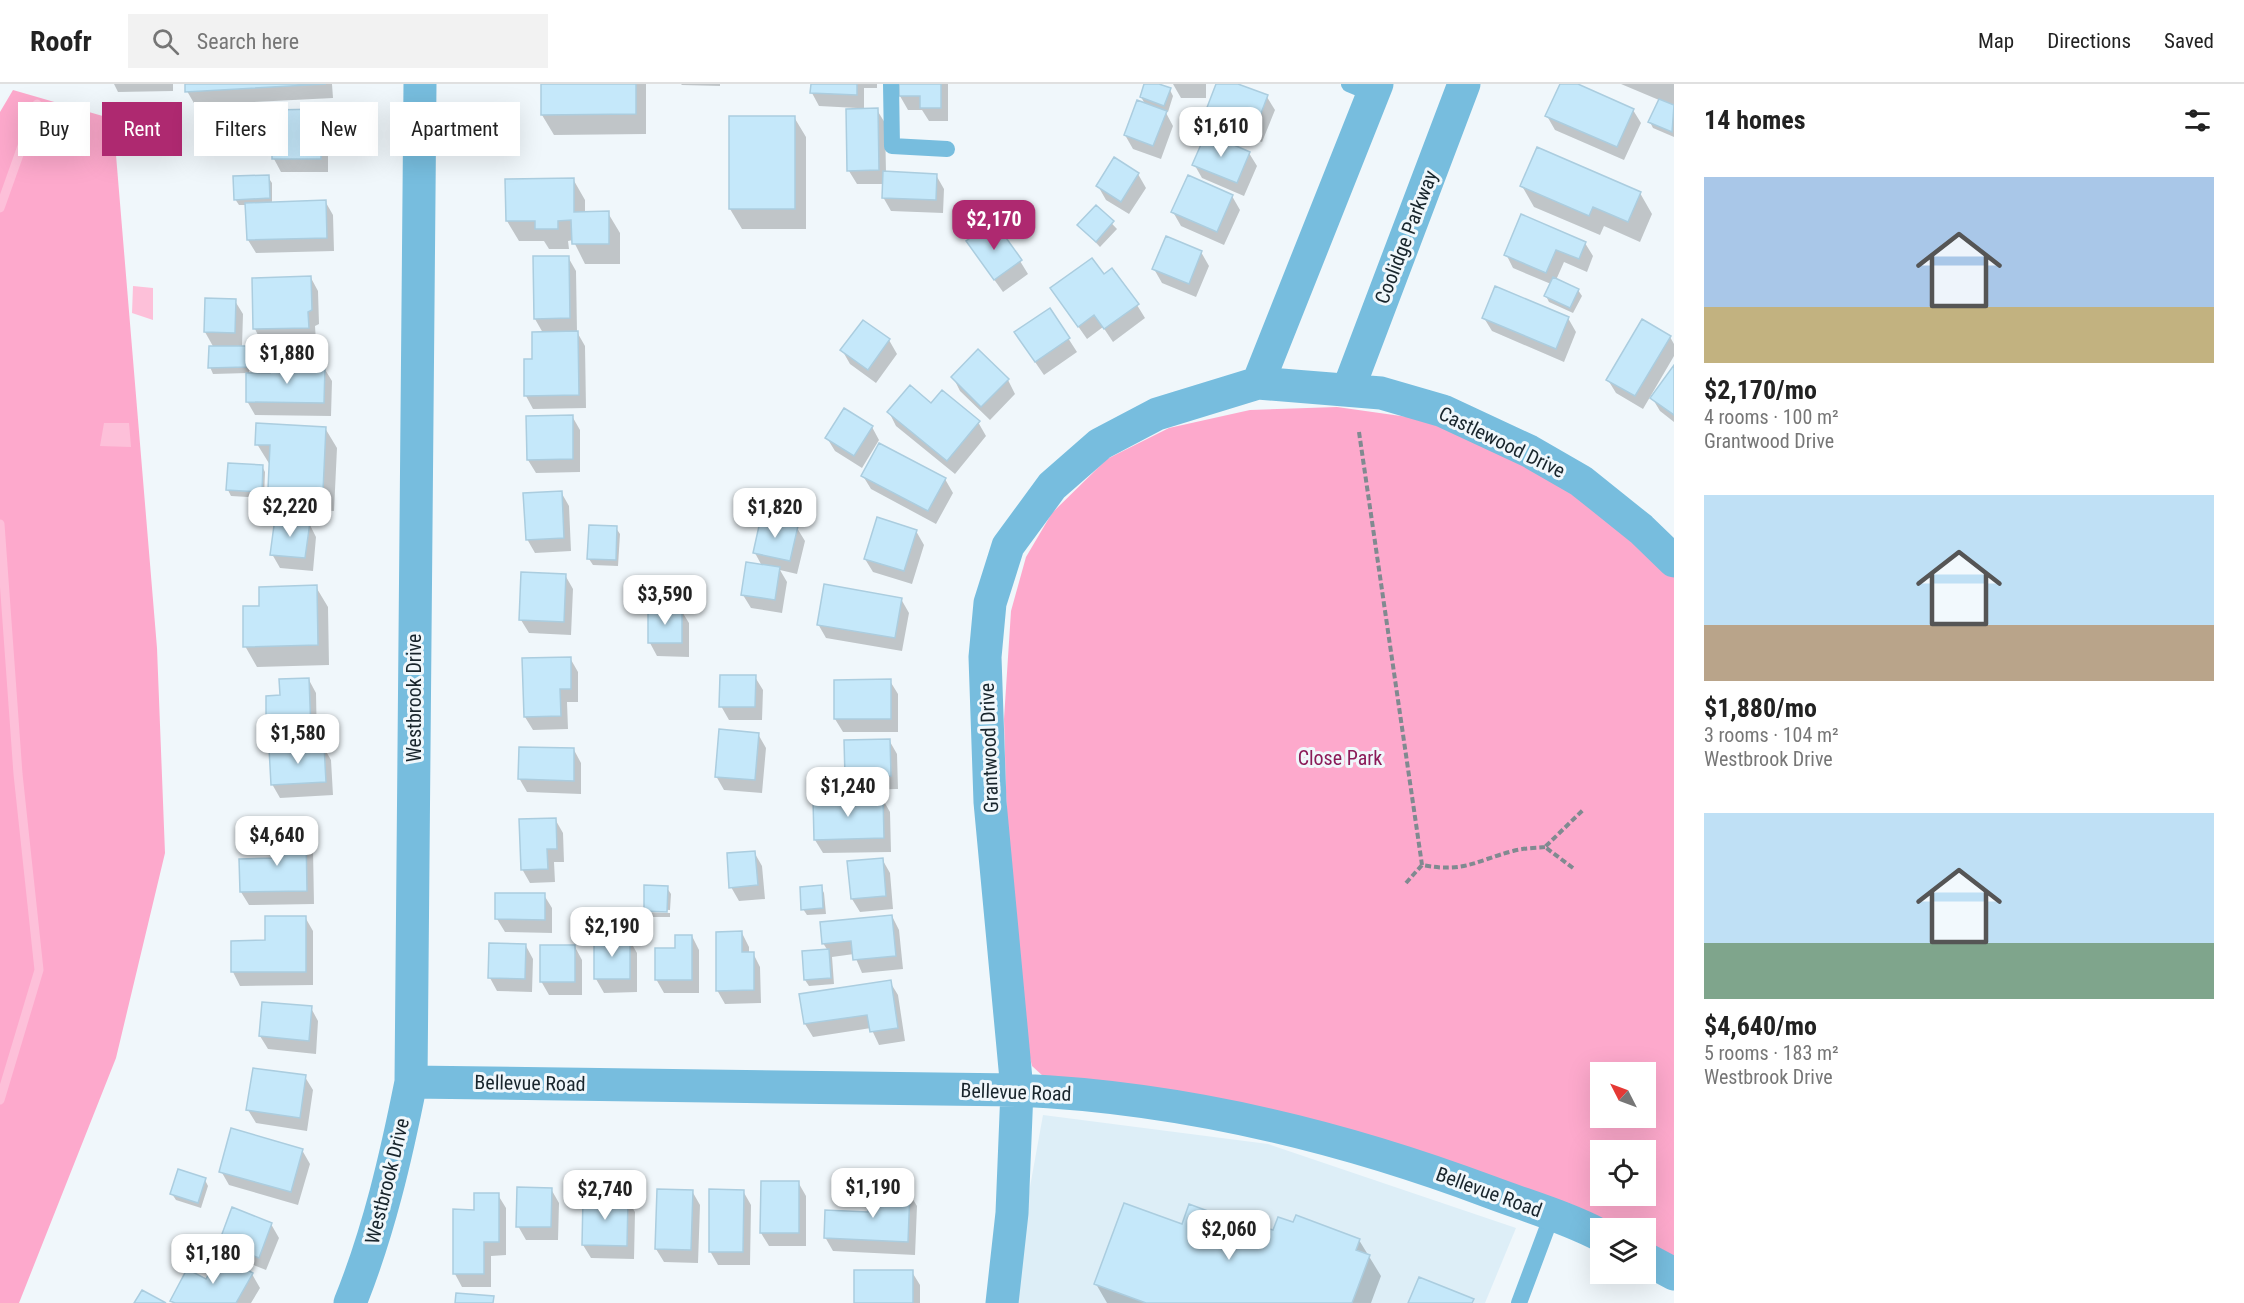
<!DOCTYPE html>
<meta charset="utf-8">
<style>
body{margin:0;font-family:"Roboto Condensed",sans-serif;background:#f2f2f2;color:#222;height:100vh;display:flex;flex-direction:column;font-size:22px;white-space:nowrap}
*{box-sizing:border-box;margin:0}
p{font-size:20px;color:#767676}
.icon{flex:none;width:33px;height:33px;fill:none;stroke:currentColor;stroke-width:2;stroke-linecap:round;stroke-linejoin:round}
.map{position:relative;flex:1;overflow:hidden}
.sheet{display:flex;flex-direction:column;background:#fff;width:570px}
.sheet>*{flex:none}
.guide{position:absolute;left:18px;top:18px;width:570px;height:54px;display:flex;gap:12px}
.needle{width:39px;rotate:312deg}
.tools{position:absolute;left:1590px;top:978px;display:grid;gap:12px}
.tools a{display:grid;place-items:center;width:66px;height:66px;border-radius:0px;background:#fff;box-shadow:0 6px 24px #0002;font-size:30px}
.price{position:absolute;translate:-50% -51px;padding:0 14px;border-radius:12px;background:#fff;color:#222;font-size:20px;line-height:39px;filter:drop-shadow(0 2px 3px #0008)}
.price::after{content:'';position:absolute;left:50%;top:36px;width:18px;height:14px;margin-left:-9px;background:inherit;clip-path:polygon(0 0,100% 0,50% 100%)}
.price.current{background:#ae2970;color:#fff}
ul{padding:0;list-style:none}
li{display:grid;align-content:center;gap:12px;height:318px;padding:0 30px}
li span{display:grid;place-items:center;height:186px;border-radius:0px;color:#555}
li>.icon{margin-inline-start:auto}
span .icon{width:108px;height:108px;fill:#fffc;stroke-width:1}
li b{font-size:26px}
h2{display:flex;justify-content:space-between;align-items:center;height:72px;padding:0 30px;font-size:26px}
.chip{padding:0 21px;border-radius:0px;background:#fff;box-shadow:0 6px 24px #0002;font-size:21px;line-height:54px}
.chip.current{background:#ae2970;color:#fff}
header{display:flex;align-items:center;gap:36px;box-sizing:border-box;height:84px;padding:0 30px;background:#fff;border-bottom:2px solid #e0e0e0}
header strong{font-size:28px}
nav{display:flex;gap:33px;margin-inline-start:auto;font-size:21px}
.search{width:420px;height:54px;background:#f2f2f2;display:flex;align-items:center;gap:15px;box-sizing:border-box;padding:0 21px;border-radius:0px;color:#767676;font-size:22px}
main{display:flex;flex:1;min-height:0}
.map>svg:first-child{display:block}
.built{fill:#ddeef7}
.green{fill:#fda9cc;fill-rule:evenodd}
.water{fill:#fdc0d9}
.shadow{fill:#0003}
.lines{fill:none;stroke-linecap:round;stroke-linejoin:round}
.stream{stroke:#fdc0d9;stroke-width:9}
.building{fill:#c5e8fa;stroke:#abcddf;stroke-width:1.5}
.path{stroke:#808a90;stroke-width:4;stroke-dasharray:6 3;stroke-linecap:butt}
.lane{stroke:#77bdde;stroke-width:16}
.street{stroke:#77bdde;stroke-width:33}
.labels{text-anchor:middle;stroke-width:6;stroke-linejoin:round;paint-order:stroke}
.street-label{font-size:20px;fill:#18252c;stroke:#f0f7fb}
.park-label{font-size:20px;fill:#8b1a58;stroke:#f0f7fb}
</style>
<header>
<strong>Roofr</strong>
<div class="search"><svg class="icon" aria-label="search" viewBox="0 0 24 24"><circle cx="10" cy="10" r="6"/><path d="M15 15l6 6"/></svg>Search here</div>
<nav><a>Map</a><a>Directions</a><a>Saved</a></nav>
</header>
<main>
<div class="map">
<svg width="1674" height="1219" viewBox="0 0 1674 1219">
<rect width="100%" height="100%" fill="#f0f7fb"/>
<path class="built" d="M1043,1031L1268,1060L1516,1144L1485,1219H1009Z"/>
<path class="green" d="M13,6L113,35L157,564L165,769L116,974L19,1219H0V28Z
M1337,323L1415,334L1479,357L1541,387L1674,485V1176L1646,1162V1144H1609L1043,992L1032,982L1026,958L1007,743L1004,635L1011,527L1026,473L1052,429L1107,375L1169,344L1250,326ZM1600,988H1646V1034H1600ZM1600,1066H1646V1112H1600Z"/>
<path class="water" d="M133,202L153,204V236L132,229Z
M104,339H129L131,363L100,362Z"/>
<path class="shadow" d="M114,0H173V7L118,8Z
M187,0H332L333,14L195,21L187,7Z
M542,0H646V50L554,51L542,31Z
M681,0H720V2L682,1Z
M812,0H877V4H864V26H877L885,39L886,89L936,91L944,105L943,129L891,127L883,113L884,100H857L849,87L857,24L819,22L812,9Z
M900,0H948V37H929L922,26H908L900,12Z
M1146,0L1170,6L1173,12L1168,28L1165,27L1173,42L1161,75L1133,65L1125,51L1145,20L1141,13Z
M1173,0H1206V14H1181Z
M1218,0H1234L1267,13L1275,26L1262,58L1216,40L1208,26Z
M1561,0H1574L1633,26L1641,39L1624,76L1555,46L1547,32Z
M1621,0H1674V53L1653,44L1650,38L1659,16Z
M320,27L328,41V88H281L274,75Z
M794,33L806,53V145H742L730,125Z
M1249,69L1257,82L1244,112L1202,94L1194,80Z
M1114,76L1138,90L1146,104L1129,130L1106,116L1098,102Z
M268,93L272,99V119L325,117L333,131L334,167L256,169L248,156L247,121H239L235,115Z
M573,95L585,116V129H608L620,149V180H585L573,156L568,157L569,165H549L544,157H519L507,137Z
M1522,102L1640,109L1652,130L1640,158L1604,142L1600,151L1534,123Z
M1232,112L1240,126L1224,161L1181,142L1173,128Z
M1096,123L1117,145L1100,163L1079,141Z
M1585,159L1593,172L1587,188L1564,178L1556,196L1578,206L1582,212L1573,229L1549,218L1546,212L1551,200L1513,184L1506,170Z
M1201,168L1209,182L1196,213L1162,199L1154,185Z
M976,170L1020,177L1028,190L1003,208Z
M568,173L576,187L577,248L585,262L586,324L533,325L526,312L543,249L535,235Z
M1104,192L1137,221L1145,234L1113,258L1103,243L1087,255L1052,205Z
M311,194L318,207L319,240L315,242L316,257L262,259L255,245L254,196Z
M235,217L243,230L242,263H245L249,270V290H272L324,284L332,297L331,332L255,331L247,317L248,289L213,290L210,283L214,264L205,248Z
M1050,226L1077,268L1044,291L1024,262Z
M1484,234H1568L1576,248L1564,278L1492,247Z
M863,238L889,256L897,270L876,299L850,280L842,266Z
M1670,253L1674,260V272L1643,325L1616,309L1608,296Z
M1674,284V338L1660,327L1651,312Z
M953,293L1008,296L1015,310L990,336L960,307Z
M931,321L978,338L986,352L955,390L896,342L889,328Z
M572,332L580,346V388L536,389L528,376Z
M872,343L879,356L862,384L835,367L827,354Z
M325,344L337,364L334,427L281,425L269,404L270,381L257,360Z
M262,382L265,388L264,414L231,412L228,406Z
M863,392L945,395L953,409L936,440L871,405Z
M561,408L569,422L571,467L535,469L527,455Z
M309,439L316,453L313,487L280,484L272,470Z
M616,444L620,450L618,482L593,481L589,475Z
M797,444L805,457L797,490L780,486L787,498L782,529L751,524L743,511L762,482L755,469Z
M916,447L924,461L912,500L873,488L865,475Z
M565,491L573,505L571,551L529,549L521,536Z
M316,503L328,523L329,581L257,583L245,562L260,524Z
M901,515L909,529L902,567L826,554L818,540Z
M681,526L689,539V573L657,572L650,559Z
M570,574L578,588V618H567L568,645L533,646L525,633Z
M755,593L763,606L762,636H729L721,622Z
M309,596L316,609L317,660L276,661L268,647L281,612Z
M890,597L898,610V648H843L835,635Z
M758,650L766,664L762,709L724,706L716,692Z
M889,656L897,670L898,705L854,706L846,692Z
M323,662L331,676L333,711L280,714L272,700Z
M574,666L581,679V710L527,708L519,694Z
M882,714L890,728L891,768L823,769L815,756Z
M555,735L563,749L564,778H554L555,798L530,799L522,785Z
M306,751L313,765L314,820L249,821L241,808Z
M754,768L762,782L765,815L739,817L731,803Z
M882,775L890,789L893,825L860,828L852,815Z
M821,803L824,809L826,830L807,831L803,825Z
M667,804L671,810L670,826L647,825V828L670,829V833H649L645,826Z
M544,811L552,824V849L505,848L497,835Z
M892,832L899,846L903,885L862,889L854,870L832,873L834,900L809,902L805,896L803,869L828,867L823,859Z
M305,833L313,847V901L240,902L233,888L232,858H267Z
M742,849L749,863V869H753L760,883L761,919L725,920L717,906Z
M692,852L699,866V909H664L656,895Z
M629,855L637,869V908L604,909L596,895Z
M526,862L533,875L532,908L497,907L490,894Z
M575,863L582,876V911H549L541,897Z
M890,898L898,911L905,957L879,961L871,944L813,953L805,940Z
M311,924L318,937L316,970L268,965L260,952Z
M305,993L313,1006L307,1047L256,1039L248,1026Z
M302,1066L310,1080L298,1121L229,1101L221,1087Z
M205,1096L208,1102L201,1124L176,1116L172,1110Z
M798,1098L806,1112V1162H769L761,1149Z
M551,1105L559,1119L558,1156H526L518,1142Z
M692,1107L700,1121L698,1179L664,1178L656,1165Z
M743,1107L751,1121L750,1181H718L710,1167Z
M909,1109L917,1122L915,1171L833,1167L825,1153Z
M498,1111L506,1124V1171L491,1172V1203H462L455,1190L475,1127Z
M627,1115L635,1128L634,1175L591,1174L583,1161Z
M1231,1137L1243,1158L1274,1148L1359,1156L1381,1192L1371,1219H1107L1096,1200L1183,1142Z
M271,1140L279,1154L266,1186L229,1171L221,1158Z
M912,1188L920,1201V1219H855Z
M252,1190L260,1204L251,1219H173L172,1217L206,1197Z"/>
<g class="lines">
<path class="stream" d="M0,124L37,20
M0,440L18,690L39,886L0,1016"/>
</g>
<path class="building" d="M185,0H326L185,8Z
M541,0H636V30L541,31Z
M811,0H857V11L810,9Z
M899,0H941V24H920V12H899Z
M1144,0H1159L1171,4L1164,22L1140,13Z
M1216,0H1238L1268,11L1255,45L1206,26Z
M1560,0H1578L1634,25L1617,63L1545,32Z
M1659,15L1674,21L1672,48L1648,38Z
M1137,16L1167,27L1153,62L1124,51Z
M878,24L879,86L847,87L846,25Z
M321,25V75H272V26Z
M729,32H795V125H729Z
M1206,49L1250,68L1237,99L1192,81Z
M1537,63L1641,108L1628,138L1593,123L1589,132L1520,102Z
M1114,73L1139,89L1121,118L1096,102Z
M883,87L937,90L936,116L882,114Z
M269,91L270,114L234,116L233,92Z
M1188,91L1233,111L1217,148L1171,128Z
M574,94V128L609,127V160H572L571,136L558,137V145H535V137H506L505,95Z
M326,116L327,154L247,156L245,119Z
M1096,121L1114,137L1096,158L1077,141Z
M1521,130L1586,158L1579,175L1556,166L1546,189L1504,171Z
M994,137L1022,176L994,196L966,157Z
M1166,152L1202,167L1189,200L1152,185Z
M533,172H569L570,234L534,235Z
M1092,174L1104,190L1112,184L1139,220L1104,245L1094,231L1078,243L1050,204Z
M311,192L312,226L308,228L309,244L253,245L252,194Z
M1553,193L1579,205L1570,224L1544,212Z
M1495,202L1569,233L1556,265L1482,234Z
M205,214L236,215L235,249L204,248Z
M1050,224L1070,254L1035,278L1014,248Z
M1642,235L1671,252L1635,312L1606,296Z
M863,236L890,255L868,286L840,266Z
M578,247L579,311L524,312V275H532V248Z
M209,262H246L247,283L208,284Z
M978,265L1009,295L981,323L951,293Z
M271,281L325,282L324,319L246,318V289H270Z
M1674,281V331L1650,314Z
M910,301L931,319L942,306L980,337L947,377L887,328Z
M844,324L873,342L854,372L825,354Z
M573,331V375L527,376L526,332Z
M256,339L326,343L323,407L268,405L270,361H255Z
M879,359L946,394L928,427L861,392Z
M228,379L263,381L262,408L226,406Z
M562,407L564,454L526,456L523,409Z
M761,433L798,442L790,477L753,469Z
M877,433L917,446L904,487L864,475Z
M275,434L310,438L305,474L270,471Z
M589,441L617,442L616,476L587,475Z
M746,478L780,483L775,516L741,511Z
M521,488L566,490L564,538L519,536Z
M824,500L902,514L895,554L817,541Z
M317,501L318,561L243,563V522H259V503Z
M648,524H682V559H648Z
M571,573V605H560L561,632L524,633L522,574Z
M720,591H756L755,623H719Z
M309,594L311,647L266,648V612L280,611L279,595Z
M891,595V635H834V596Z
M719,645L759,649L755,696L715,693Z
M890,655L891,692L845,693L844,656Z
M324,661L326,698L271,701L269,664Z
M519,663L574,664V697L518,695Z
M883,713L884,754L814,756L813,715Z
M556,734L557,765H547L548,785L521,786L519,735Z
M273,750H306L307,807L240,808L239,775L274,774Z
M755,767L758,801L729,804L727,769Z
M883,774L886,812L851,815L847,777Z
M644,801L668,802L667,828L644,827Z
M822,801L823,824L801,826L800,803Z
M495,809H545V836L495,835Z
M892,831L896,872L853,876L851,857L822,860L820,838Z
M265,832H306V888H231V857L265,856Z
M742,847V868H754V906L716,907V848Z
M675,851H692V896H655V864H675Z
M594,854H630V895H594Z
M489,859L526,860L525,895L488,894Z
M540,861H575V898H540Z
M829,865L831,894L804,896L802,867Z
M891,896L898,944L870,948L867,931L804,940L799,910Z
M262,918L312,922L309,957L259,952Z
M253,984L306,991L300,1034L246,1026Z
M231,1044L303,1065L291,1108L219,1088Z
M178,1085L206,1094L198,1119L170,1110Z
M761,1097H799V1149H760Z
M517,1103L552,1104L551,1143H516Z
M657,1105L693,1106L691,1166L655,1165Z
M709,1105L744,1106L743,1168H709Z
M870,1106L910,1107L908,1158L824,1154L825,1126L868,1128Z
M474,1109H499V1158H484V1190H453V1125L474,1126Z
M583,1112L628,1113L627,1162L582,1161Z
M1124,1119L1182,1140L1189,1120L1232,1136L1225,1153L1241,1159L1249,1138L1273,1146L1278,1133L1293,1138L1296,1131L1360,1155L1356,1166L1370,1171L1352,1219H1146L1094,1200Z
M232,1123L272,1139L259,1174L219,1158Z
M219,1171L253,1189L236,1219H175L170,1217L187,1185L206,1195Z
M854,1186H913V1219H854Z
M1419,1193L1474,1215L1472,1219H1408Z
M142,1206L166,1219H134Z
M456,1209L494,1212L493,1219H455Z"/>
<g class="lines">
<path class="path" d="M1359,348L1422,781
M1573,784L1545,763L1584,725
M1406,799L1422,781C1464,789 1475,777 1513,767C1523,764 1535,764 1545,763"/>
<path class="lane" d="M891,0L892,62L947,65
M1349,0L1373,10
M1519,1219L1552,1131"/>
<path class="street" d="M1258,299L1377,0
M1348,306L1464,0
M411,998L1017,1006C1180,1013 1338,1051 1490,1108C1527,1122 1566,1133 1600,1151
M1646,1175L1674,1190
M350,1219C379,1147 396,1073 411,998L420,0
M1002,1219L1012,1129L1017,1006L990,718L985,573L990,519L1008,462L1052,402L1100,360L1157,330L1258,299L1381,309L1443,327L1529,367L1581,397L1641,445L1674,477"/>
</g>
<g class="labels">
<g class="street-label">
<text transform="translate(1406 153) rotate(-69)" y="7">Coolidge Parkway</text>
<text transform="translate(1502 358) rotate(26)" y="7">Castlewood Drive</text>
<text transform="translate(414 614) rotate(-90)" y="7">Westbrook Drive</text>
<text transform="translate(989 664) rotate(-92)" y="7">Grantwood Drive</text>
<text transform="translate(530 999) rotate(1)" y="7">Bellevue Road</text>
<text transform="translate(1016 1008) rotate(2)" y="7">Bellevue Road</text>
<text transform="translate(387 1097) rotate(-76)" y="7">Westbrook Drive</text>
<text transform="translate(1489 1108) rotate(20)" y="7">Bellevue Road</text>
</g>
<g class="park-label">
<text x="1340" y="681">Close Park</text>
</g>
</g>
</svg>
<div class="tools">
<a><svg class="needle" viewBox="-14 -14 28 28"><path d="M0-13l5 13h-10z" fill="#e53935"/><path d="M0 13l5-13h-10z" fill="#767676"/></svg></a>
<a><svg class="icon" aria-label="locate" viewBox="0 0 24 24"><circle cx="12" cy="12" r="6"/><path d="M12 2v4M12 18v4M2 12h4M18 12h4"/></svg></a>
<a><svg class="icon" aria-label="layers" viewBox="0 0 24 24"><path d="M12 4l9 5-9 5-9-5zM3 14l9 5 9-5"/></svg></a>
</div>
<b class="price" style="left:1221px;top:74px">$1,610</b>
<b class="price current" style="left:994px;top:167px">$2,170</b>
<b class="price" style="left:287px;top:301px">$1,880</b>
<b class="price" style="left:290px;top:454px">$2,220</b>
<b class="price" style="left:775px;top:455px">$1,820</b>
<b class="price" style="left:665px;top:542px">$3,590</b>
<b class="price" style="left:298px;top:681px">$1,580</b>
<b class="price" style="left:848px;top:734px">$1,240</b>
<b class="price" style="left:277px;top:783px">$4,640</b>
<b class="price" style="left:612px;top:874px">$2,190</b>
<b class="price" style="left:873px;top:1135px">$1,190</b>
<b class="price" style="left:605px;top:1137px">$2,740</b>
<b class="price" style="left:1229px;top:1177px">$2,060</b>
<b class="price" style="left:213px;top:1201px">$1,180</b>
<div class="guide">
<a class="chip">Buy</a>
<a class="chip current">Rent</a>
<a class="chip">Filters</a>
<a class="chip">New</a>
<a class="chip">Apartment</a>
</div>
</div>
<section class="sheet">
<h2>14 homes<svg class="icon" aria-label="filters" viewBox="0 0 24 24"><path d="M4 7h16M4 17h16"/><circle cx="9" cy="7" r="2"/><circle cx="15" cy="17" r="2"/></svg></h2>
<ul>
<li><span style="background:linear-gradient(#a9c7e8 70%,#c2b280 0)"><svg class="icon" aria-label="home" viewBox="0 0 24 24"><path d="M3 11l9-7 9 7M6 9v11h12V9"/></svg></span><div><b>$2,170/mo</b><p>4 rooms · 100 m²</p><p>Grantwood Drive</p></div></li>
<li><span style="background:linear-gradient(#bfe0f5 70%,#b9a48a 0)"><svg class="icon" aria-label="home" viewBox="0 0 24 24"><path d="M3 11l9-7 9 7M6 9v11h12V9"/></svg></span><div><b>$1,880/mo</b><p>3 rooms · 104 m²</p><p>Westbrook Drive</p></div></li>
<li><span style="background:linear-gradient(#bfe0f5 70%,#7fa58c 0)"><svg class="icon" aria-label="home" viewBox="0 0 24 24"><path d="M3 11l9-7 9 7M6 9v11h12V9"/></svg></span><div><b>$4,640/mo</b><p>5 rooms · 183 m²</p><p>Westbrook Drive</p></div></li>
</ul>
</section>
</main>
